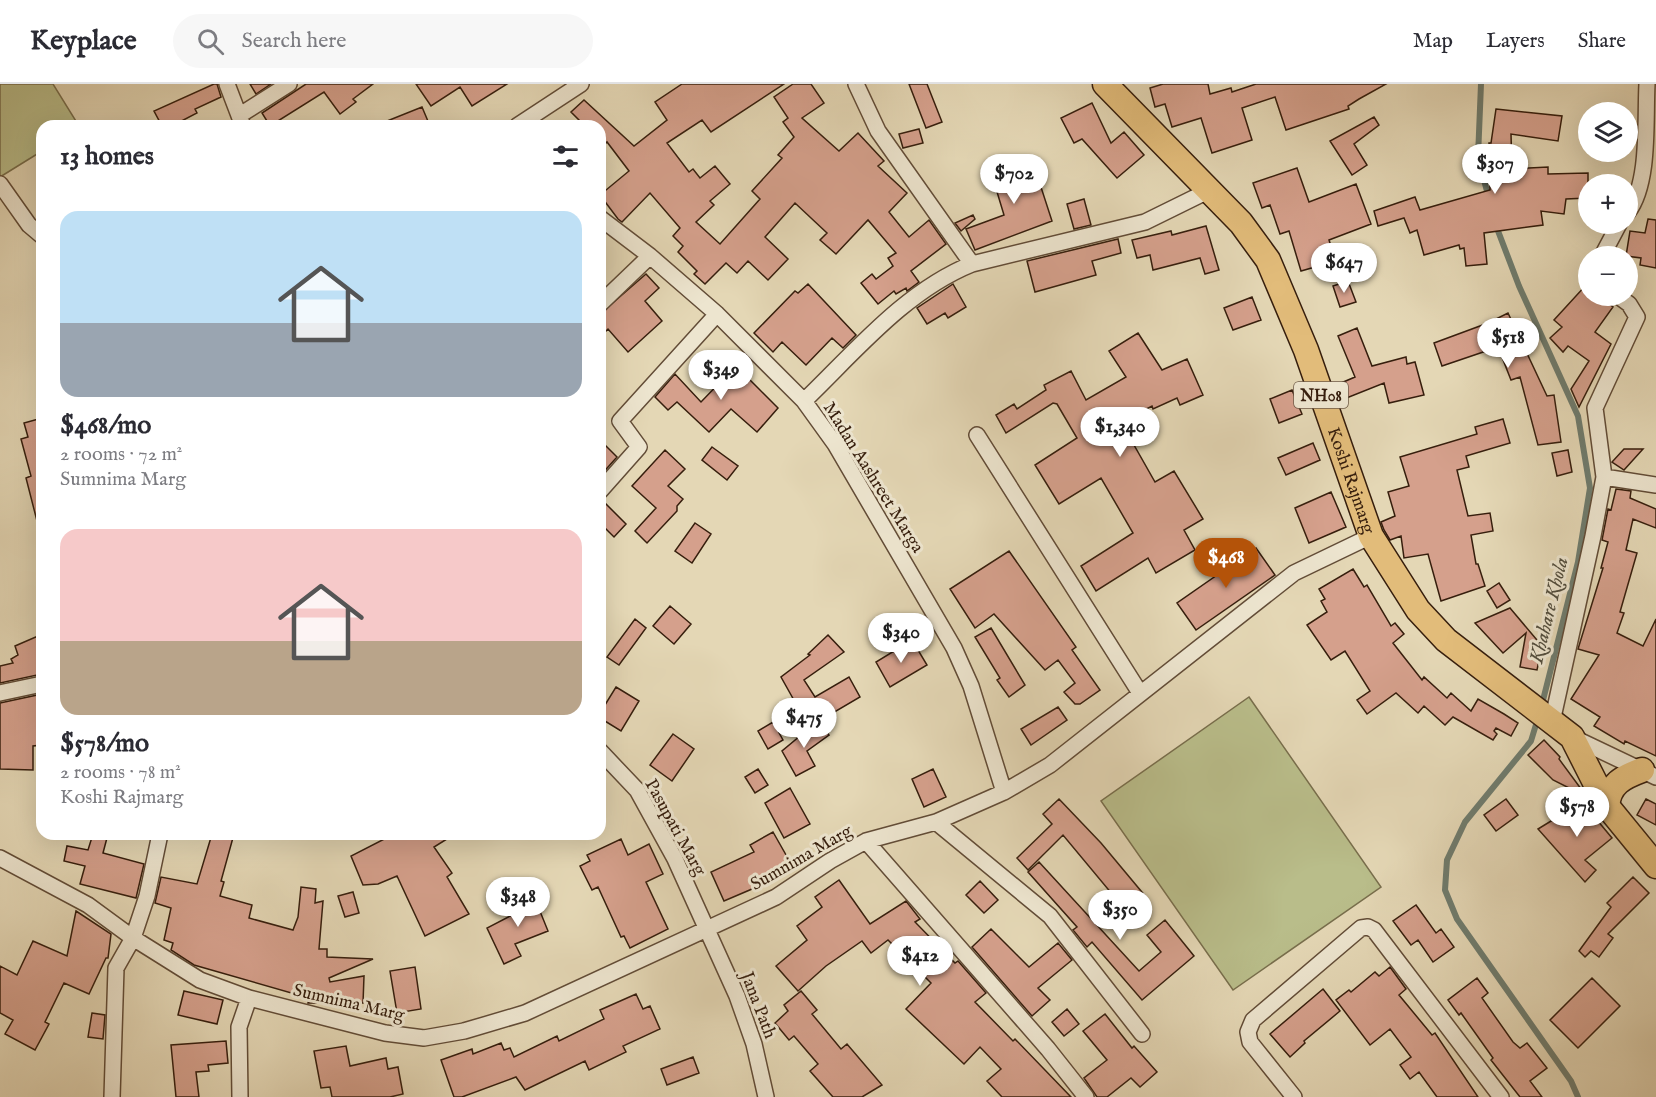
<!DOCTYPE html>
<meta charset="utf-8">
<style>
body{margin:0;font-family:"IM FELL English",serif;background:#f7f7f7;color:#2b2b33;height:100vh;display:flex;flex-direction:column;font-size:22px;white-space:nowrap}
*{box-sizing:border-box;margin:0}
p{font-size:20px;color:#7c7c81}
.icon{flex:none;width:33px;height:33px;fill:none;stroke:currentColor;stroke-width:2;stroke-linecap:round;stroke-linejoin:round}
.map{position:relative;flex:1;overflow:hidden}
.sheet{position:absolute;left:36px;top:36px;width:570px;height:720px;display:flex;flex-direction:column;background:#fff;border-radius:18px;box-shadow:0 6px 24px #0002}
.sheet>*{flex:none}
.fabs{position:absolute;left:1578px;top:18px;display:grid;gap:12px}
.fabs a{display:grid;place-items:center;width:60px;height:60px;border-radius:50%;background:#fff;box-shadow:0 6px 24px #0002;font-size:30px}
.price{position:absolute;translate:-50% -51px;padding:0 14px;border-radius:21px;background:#fff;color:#222;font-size:20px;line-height:39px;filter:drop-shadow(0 2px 3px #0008)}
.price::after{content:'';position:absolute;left:50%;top:36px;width:18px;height:14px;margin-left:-9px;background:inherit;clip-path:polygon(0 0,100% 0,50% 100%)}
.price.active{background:#b45309;color:#fff}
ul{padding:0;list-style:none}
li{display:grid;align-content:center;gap:12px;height:318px;padding:0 24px}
li span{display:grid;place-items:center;height:186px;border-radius:18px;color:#555}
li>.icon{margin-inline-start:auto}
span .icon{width:108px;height:108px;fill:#fffc;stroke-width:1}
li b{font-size:26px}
h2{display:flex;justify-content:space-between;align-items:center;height:72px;padding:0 24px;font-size:26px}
header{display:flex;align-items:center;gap:36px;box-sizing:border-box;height:84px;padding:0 30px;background:#fff;border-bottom:2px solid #e1e1e2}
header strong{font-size:28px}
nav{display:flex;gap:33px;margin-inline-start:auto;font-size:21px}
.search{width:420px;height:54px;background:#f7f7f7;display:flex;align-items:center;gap:15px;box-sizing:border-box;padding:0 21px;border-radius:33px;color:#7c7c81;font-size:22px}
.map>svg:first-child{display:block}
.green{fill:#b9bd8a;stroke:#786e4c;stroke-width:1.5}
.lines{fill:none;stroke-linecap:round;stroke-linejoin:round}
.stream{stroke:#6f7c6e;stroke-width:6}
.building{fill:#d5a08c;stroke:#361e0d;stroke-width:1.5}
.street-casing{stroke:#624c37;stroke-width:18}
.primary-casing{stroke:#361e0d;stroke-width:27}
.street{stroke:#ede5cf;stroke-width:15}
.primary{stroke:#e2bc7a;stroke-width:24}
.labels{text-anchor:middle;stroke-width:6;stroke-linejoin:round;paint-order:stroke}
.shield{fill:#ede5cf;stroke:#6d5a47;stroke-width:1.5}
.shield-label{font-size:16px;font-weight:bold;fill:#361e0d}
.street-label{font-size:18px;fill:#361e0d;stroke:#ede5cf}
.water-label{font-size:20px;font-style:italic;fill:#524d3d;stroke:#ede5cf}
</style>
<header>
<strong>Keyplace</strong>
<div class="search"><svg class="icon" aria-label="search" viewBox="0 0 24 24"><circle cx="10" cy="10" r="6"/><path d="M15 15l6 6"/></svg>Search here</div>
<nav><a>Map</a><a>Layers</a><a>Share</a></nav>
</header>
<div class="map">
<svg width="1656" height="1013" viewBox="0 0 1656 1013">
<rect width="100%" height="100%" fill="#e4d7b5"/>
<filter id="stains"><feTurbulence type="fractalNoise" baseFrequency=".00333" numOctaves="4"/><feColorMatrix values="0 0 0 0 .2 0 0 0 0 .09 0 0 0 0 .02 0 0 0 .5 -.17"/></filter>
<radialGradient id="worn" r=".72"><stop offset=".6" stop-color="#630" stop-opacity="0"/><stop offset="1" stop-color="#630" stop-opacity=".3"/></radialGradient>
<path class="green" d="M0,0H53L79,42H42V67L0,93Z
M1249,613L1381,803L1233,906L1101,717Z"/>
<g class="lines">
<path class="stream" d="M1481,0L1478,73L1489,115
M1495,139L1519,202L1578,332L1590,404L1578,478L1541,624
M1538,634L1531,657L1465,738L1447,776L1445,806L1457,835L1571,997L1578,1013"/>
</g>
<path class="building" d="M214,0H217L221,13L195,25L197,29L172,42H162L154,27Z
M250,0H271L256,10Z
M306,0H373L353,15L356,18L340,30L324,8L270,42L262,29Z
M416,0H507L472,22L460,3L431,22Z
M682,0H784L711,48L702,36L667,59L689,88L693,85L700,94L715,82L730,100L710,117L714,121L696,138L720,160L760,115L752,107L782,74L778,71L794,53L783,38L788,34L774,13L793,0H811L824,19L802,34L839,67L858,49L884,77L878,82L907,109L889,128L909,153L929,136L946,160L911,187L919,198L907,207L906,204L896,210L894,207L878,220L861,199L872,190L876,195L893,182L888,174L896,169L868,136L836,170L820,156L827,149L795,119L765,153L788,175L768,196L748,177L737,189L726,179L705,200L694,190L697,187L678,168L683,162L673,152L680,144L650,109L622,138L618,135L600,111L629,87L607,58L600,65V42H585L571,28L584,16L634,62L667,36L655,18Z
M909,0H927L942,38L926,44Z
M1163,0H1208L1210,10L1231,4L1232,8L1256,0H1386L1359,15L1348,22L1349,25L1286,46L1275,13L1242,24L1252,56L1212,69L1201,34L1172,43L1165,20L1155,23L1150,4Z
M1092,19L1111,59L1124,48L1144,71L1117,94L1082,55L1074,59L1061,34Z
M422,23L430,42H377V41Z
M1496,25L1562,32L1558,57L1511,50L1512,85L1548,83V90L1588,89V114L1566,115L1564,130L1541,127L1543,141L1484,149L1487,180L1466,182L1464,164L1460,165L1459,161L1424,171L1417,146L1410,149L1404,134L1378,142L1374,127L1415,113L1420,126L1490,106L1489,59H1491Z
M1374,33L1379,41L1354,60L1367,81L1352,91L1330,57Z
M919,45L923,59L903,64L899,50Z
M1036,73L1043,96L1039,97L1052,137L975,166L966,145L1004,131L991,88Z
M1297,84L1309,118L1356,100L1371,140L1329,156L1336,177L1301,187L1289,147L1280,150L1270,121L1262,124L1253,99Z
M1084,115L1091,141L1074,145L1067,120Z
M973,131L975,135L961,147L955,139Z
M1648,135L1656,136V184L1640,181L1641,174L1626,172L1630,147L1645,149Z
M1206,142L1219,186L1205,190L1200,174L1153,186L1150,171L1137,174L1132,156L1171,147L1172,151Z
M1118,155L1121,169L1092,177L1096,191L1035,208L1027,177Z
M646,190L659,204L645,217L662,237L628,268L608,245L600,253V230Z
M1348,197L1356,218L1340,223L1333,202Z
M808,200L856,251L843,264L832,254L806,281L782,258L773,268L754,249L795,207L798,209Z
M953,200L966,223L948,234L945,229L927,240L917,224Z
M1586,201L1588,212H1599L1613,223L1595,248L1611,260L1579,323L1571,305L1589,277L1568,262L1563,268L1550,254L1562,243L1554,236Z
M1252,213L1261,236L1233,246L1224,224Z
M1508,229L1547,312L1554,311L1561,358L1538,361L1520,293L1511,296L1498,263L1442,282L1434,259L1488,239Z
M1357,244L1372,282L1406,273L1407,280L1415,278L1424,311L1389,319L1384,299L1339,317L1334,302L1355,293L1338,252Z
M1138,249L1162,286L1187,275L1203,311L1180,321L1177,314L1153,325L1152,322L1121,338L1155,398L1174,387L1203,435L1184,446L1195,466L1156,489L1148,474L1096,507L1081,482L1133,449L1101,394L1059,420L1035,381L1077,354L1057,320L1053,319L1006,349L996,331L1014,320L1017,325L1046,306L1044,301L1071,287L1086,316L1126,293L1109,267Z
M741,287L778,324L757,348L731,325L709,348L677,318L668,326L655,313L675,290L701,318L730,288L736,293Z
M1292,306L1302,330L1279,339L1270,315Z
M42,334V437H37L26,394L31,392L21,355L28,353L24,339Z
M1503,335L1510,359L1466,372L1469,383L1457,386L1468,432L1490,429L1493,447L1471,451L1476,480H1478L1485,502L1441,517L1428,470L1404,474L1401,452L1390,456L1384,446L1381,438L1395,432L1388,408L1409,402L1400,373L1477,350L1475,343Z
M600,356L617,373L600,392Z
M1313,359L1320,376L1286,391L1278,374Z
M712,363L738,382L727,396L702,376Z
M1624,365H1643L1624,386L1612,378Z
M665,366L685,385L668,402L683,415L677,422V427L647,459L635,447L656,424L632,402Z
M1568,366L1572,388L1557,392L1552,369Z
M1616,405L1631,407L1630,414L1656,425V444L1633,435L1626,466L1637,469L1620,528L1624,529L1617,549L1643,562L1656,535V672L1625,657L1624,660L1594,642L1600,633L1571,615L1599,571L1578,565L1603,484H1601L1608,458L1602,456L1608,425L1611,426Z
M1331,408L1346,443L1309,459L1295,424Z
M602,416L626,440L614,453L600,439Z
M695,439L711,450L692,479L675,467Z
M1256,464L1275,491L1196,546L1177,519Z
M1009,467L1076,563L1072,566L1100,606L1080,620H1075L1064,608L1075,599L1058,576L1045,586L994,530L975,544L950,505Z
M1353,485L1364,503L1367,501L1391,542L1395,539L1404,550L1393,559L1422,596L1424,593L1447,614L1451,609L1471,627L1478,615L1504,630L1518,639L1511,652L1496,644L1494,647L1497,650L1493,656L1453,633L1445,641L1424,622L1418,629L1396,609L1367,630L1357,616L1370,607L1345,567L1331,576L1307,541L1327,528L1321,517L1325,515L1319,505Z
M1499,499L1510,516L1497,524L1487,507Z
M670,522L691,540L674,560L653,542Z
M1510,524L1542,562L1537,586L1520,583L1526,549L1503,569L1475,539Z
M635,535L646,544L619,581L607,573Z
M991,544L1025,601L1009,613L997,596L1000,594L975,553Z
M828,551L844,568L804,596L815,613L849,593L860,613L809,643L781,593L810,571L808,570Z
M38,552L42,562V590L0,599V582L13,579L11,575L18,571L15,562Z
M912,556L927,581L890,603L876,578Z
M616,603L639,617L621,647L600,634V629Z
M42,610V661L33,662V686L0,685V619Z
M1058,623L1067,636L1031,661L1021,645Z
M818,637L829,651L807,667L815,682L796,692L782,667Z
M773,638L783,656L768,665L758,647Z
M673,650L694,665L672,697L650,681Z
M1544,656L1560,673L1559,675L1587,713L1553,696L1528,671Z
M758,685L768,701L755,709L745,693Z
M933,685L946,713L924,723L912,695Z
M790,704L810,740L784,754L765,719Z
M1059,715L1101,759L1146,813L1127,828L1063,751L1028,786L1017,774L1052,740L1043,730Z
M1506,715L1518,731L1496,747L1484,731Z
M1646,715L1656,720V741L1637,731Z
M1582,718L1612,754L1585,776L1596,786L1585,798L1538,745Z
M773,748L790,778L757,798L759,802L724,817L711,788L754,768L750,761Z
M93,750H108L103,769L144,780L136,814L80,800L85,782L64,777L67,762L88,766Z
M212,750H234L221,797L224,798L220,812L252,821L249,834L293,846L298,833L301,803L316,805L315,819L323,817L319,865H327V873L373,875L329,894L330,898L364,892L363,919H308L309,914L194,881L171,866L173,859L164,856L171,824L155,819L161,793L197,800Z
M394,750H455L434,763L452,789L447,793L469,830L425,852L397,792L378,800L363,801L351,772Z
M621,755L628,771L649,760L663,790L646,798L668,845L630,864L624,852L621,853L598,803L592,806L580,782L590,777L587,771Z
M1039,778L1139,887L1161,868L1147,851L1165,836L1194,872L1142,916L1092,858L1087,863L1073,846L1077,843L1028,788Z
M1633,793L1649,809L1608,850L1613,854L1599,873L1591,867L1585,873L1579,867L1611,823L1607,819Z
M839,796L870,840L906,817L920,835L915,838L955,879L958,877L986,909L975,918L1013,957L1015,955L1071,1013H1002L987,997L1001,985L980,963L964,980L906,925L931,899L888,856L871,869L862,857L826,882L798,907L776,882L807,856L797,842L822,823L815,813Z
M980,797L998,816L984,829L966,811Z
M353,808L359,829L345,833L338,812Z
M533,810L548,847L515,860L521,872L504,880L487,844L514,830L510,819Z
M1416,821L1436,849L1441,845L1454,863L1433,878L1418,856L1411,861L1393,837Z
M76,827L111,850L108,874H106L89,910L64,899L45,938L49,940L35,966L5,950L13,936L0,929V882L17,891L33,857L67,872Z
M991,845L1029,883L1058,859L1072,876L1038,904L1050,916L1032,932L972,863Z
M415,883L421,925L397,929L390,887Z
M1390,883L1406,905L1399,911L1432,951L1435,949L1478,1013H1437L1419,988L1410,995L1400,981L1411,973L1390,945L1370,961L1336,916L1349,906L1351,908L1375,888L1379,892Z
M1477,894L1488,909L1482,914L1513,958L1520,964L1527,959L1547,984L1530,997L1542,1013H1520L1491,976L1493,974L1461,929L1459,931L1448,916Z
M1592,894L1620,922L1578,964L1550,936Z
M1323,905L1340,927L1304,957L1305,959L1290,973L1270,950Z
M184,907L223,916L217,940L178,931Z
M801,907L817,926L812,930L841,965L847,960L882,1001L862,1013H833L810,987L818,980L794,952L789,956L775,939L788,927L784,921Z
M636,910L643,925L650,922L660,945L623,962L626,968L589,986L585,977L525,1006L516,993L462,1013H454L441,976L472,965L473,970L501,959L504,966L510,964L514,973L557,952L559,957L604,935L600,926Z
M1067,925L1079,940L1064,952L1052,938Z
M92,929L105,931L103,955L88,953Z
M1105,930L1132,964L1134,962L1157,988L1140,1003L1131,994L1107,1013H1097L1084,994L1107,976L1083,947Z
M226,957L228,979L208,981L209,987L196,988L199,1013H176L171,961Z
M346,962L350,982L386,974L388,985L398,983L403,1010L390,1013H332L330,1003L321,1004L314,967Z
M693,973L699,989L667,1001L661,985Z"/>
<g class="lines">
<g class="street-casing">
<path id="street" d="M227,0L243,42
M856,0L878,47L972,180
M240,31L289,0
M517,42L581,0
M0,100L29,141L42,152
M1628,128C1650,99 1645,37 1647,0
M600,134L650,172L717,230L804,317L835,360L954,564L971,602L1004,708
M1602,172L1619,140
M1618,212L1629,220L1637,233L1595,324L1604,393L1656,401
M600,220L650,172
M804,317C855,268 905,207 972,180L1145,138L1208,107
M977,351L1140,609
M600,407L639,363L620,337L717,230
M0,609L42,600
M1552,638L1593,452L1604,393
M1572,653L1656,693
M600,667L637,706L675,775L737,912L754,960L766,1013
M936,738L1050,832L1142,950
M866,757L1048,965L1086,1013
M0,774L88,821L133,854L200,896L249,914L385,949L424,954L464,947L525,929L776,813L830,777L866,757L936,738L1004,708L1050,681L1294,489L1371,452
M112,1013L116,884L133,854L147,812L160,750
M240,1013L239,943L249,914
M1294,1013L1250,958L1248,948L1253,936L1361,844L1368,843L1374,846L1501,1013"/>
</g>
<g class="primary-casing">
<g id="primary">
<path id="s1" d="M1105,0L1241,139L1268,176L1306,266L1371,452L1418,526L1446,556L1572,653L1607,722L1656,782"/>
<path d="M1607,722C1609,700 1623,693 1642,686"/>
</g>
</g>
<use href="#street" class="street"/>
<use href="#primary" class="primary"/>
</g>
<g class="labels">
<rect class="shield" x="1294" y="298" width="54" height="26" rx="4.5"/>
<g class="shield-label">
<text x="1321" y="317">NH08</text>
</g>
<g class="street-label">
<text transform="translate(874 393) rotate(58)" y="6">Madan Aashreet Marga</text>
<text dy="6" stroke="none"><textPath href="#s1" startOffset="476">Koshi Rajmarg</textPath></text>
<text transform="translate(676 743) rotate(61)" y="6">Pasupati Marg</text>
<text transform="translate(801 773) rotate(-30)" y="6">Sumnima Marg</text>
<text transform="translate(349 918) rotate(13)" y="6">Sumnima Marg</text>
<text transform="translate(759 921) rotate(69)" y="6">Jana Path</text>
</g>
<g class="water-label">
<text transform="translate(1548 526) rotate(-76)" y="7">Khahare Khola</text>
</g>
</g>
<rect width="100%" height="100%" filter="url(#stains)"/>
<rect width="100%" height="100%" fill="url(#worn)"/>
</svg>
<div class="fabs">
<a><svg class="icon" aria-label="layers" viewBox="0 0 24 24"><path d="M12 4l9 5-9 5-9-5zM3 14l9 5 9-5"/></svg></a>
<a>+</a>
<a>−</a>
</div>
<b class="price" style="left:1495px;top:111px">$307</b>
<b class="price" style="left:1014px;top:121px">$702</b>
<b class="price" style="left:1344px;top:210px">$647</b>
<b class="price" style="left:1508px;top:285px">$518</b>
<b class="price" style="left:721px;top:317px">$349</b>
<b class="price" style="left:1120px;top:374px">$1,340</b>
<b class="price active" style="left:1226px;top:505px">$468</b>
<b class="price" style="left:901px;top:580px">$340</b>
<b class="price" style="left:804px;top:665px">$475</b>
<b class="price" style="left:1577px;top:754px">$578</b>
<b class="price" style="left:518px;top:844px">$348</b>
<b class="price" style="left:1120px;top:857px">$350</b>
<b class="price" style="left:920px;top:903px">$412</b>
<section class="sheet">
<h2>13 homes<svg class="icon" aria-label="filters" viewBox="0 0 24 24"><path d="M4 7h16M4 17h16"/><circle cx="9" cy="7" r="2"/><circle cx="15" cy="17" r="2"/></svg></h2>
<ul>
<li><span style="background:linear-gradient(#bfe0f5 60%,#9aa5b1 0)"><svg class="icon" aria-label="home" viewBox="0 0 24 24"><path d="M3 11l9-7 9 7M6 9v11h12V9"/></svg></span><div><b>$468/mo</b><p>2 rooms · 72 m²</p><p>Sumnima Marg</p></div></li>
<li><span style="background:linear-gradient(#f6c9c9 60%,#b9a48a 0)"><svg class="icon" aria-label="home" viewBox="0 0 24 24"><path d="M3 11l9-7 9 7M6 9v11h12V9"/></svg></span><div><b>$578/mo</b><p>2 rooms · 78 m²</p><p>Koshi Rajmarg</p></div></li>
</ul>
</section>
</div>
